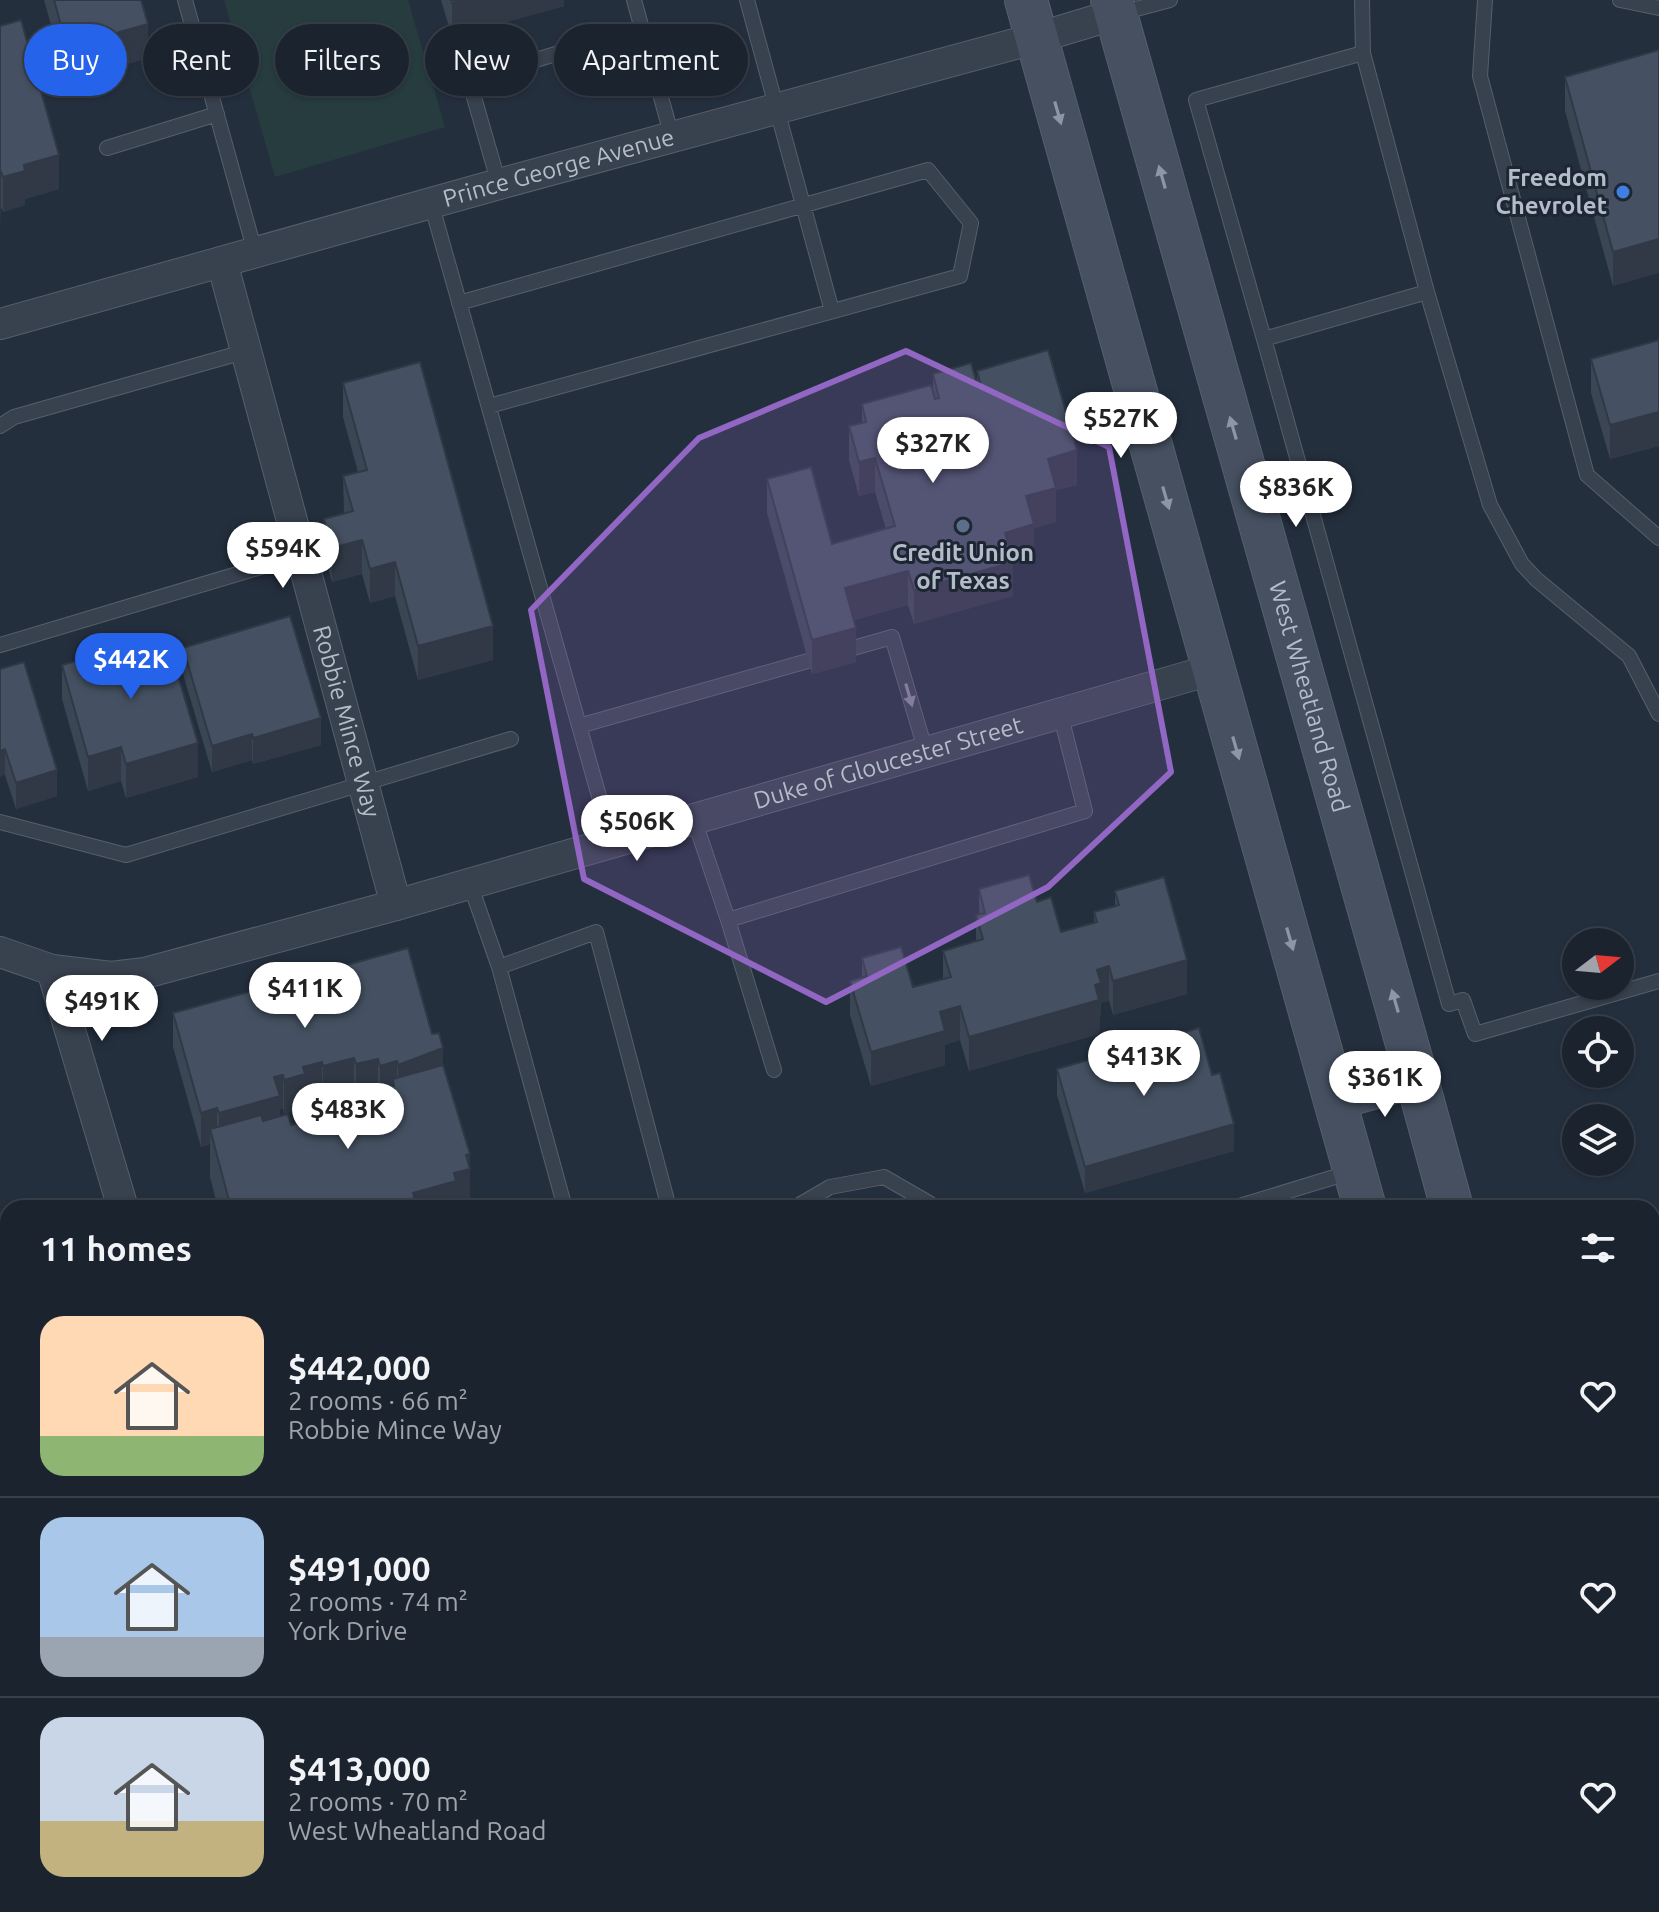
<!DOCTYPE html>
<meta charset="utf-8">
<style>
body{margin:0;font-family:Ubuntu,sans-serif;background:#282f3a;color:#f1f3f6;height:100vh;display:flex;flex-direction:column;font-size:30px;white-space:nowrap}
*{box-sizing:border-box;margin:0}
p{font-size:26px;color:#a0a4aa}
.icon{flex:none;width:44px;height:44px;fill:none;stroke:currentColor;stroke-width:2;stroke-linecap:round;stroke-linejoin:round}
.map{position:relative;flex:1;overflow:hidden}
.details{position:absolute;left:0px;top:1200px;width:1660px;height:712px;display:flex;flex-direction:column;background:#1b232e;border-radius:24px 24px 0 0;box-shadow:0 2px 6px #0004,0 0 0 2px #39404a}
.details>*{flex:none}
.guide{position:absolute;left:24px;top:24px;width:800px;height:72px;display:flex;gap:16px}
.needle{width:52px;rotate:74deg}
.controls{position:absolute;left:1562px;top:928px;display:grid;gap:16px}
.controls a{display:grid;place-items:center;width:72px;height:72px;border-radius:50%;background:#1b232e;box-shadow:0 2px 6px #0004,0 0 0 2px #39404a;font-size:40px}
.price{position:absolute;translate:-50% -68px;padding:0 18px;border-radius:28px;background:#fff;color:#222;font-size:26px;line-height:52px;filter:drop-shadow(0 2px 4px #0008)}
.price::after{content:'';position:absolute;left:50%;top:48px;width:24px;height:18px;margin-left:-12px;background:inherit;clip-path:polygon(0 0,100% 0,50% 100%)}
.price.current{background:#2563eb;color:#fff}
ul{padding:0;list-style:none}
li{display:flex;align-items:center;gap:24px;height:200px;padding:0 40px}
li+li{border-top:2px solid #39404a}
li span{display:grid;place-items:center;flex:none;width:224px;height:160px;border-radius:24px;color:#555}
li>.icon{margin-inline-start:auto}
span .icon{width:96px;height:96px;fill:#fffc;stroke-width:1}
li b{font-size:34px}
h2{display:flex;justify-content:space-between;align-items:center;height:96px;padding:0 40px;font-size:34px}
.tag{padding:0 28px;border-radius:36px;background:#1b232e;box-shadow:0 2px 6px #0004,0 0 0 2px #39404a;font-size:28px;line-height:72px}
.tag.current{background:#2563eb;color:#fff}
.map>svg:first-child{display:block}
.green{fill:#263c3f}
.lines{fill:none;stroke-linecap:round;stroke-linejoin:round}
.lane-casing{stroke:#565f6c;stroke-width:16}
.street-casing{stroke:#565f6c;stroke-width:32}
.secondary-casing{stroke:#565f6c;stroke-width:44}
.lane{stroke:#38414e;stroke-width:14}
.street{stroke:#38414e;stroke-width:30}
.secondary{stroke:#465061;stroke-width:42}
.wall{fill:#3b4654;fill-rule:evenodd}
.shaded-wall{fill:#303945}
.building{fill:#455162;stroke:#303945;stroke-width:2}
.oneway{fill:#8e96a5}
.oneway2{fill:#7c8592}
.marked{fill:#9266c3;fill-opacity:0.2;stroke:#9266c3;stroke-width:6;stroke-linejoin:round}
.shop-dot{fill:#3f7fe0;stroke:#1d2633;stroke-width:3}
.service-dot{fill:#5c6f8a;stroke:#1d2633;stroke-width:3}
.labels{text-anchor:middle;stroke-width:6;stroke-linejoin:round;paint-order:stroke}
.street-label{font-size:24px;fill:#b4bcc9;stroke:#1d2633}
.poi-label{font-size:24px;font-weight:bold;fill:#b4bcc9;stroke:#1d2633;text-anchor:end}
</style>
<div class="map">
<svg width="1659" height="1912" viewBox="0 0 1659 1912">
<rect width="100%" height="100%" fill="#242f3e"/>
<path class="green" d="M224,0H408L445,127L275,177Z"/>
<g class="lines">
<g class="lane-casing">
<path id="lane" d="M185,0L255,252
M634,0L672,137
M747,0L832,311
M1362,0L1363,53L1427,292L1490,505L1522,564L1536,579L1629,656L1659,714
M1485,0L1480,76L1587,475L1659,538
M1620,0L1659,8
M1121,13L1170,0
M1363,53L1196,100L1264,339L1449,1004L1463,1000L1475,1034L1659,981
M107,148L217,114
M499,184L469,80L642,28
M431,203L612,842
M459,303L928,170L971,223L960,276L489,406
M1264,339L1427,292
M0,426L14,417L247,351
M0,645L301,555
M579,726L892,637L926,752
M694,819L728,920L1085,811L1060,713
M0,822L126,855L511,739
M470,884L499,967L596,932L669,1208
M728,920L774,1070
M499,967L565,1208
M794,1208L830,1187L884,1177L929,1203L934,1208
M1233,1208L1351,1172
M1652,1327L1659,1325
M1652,1421L1659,1419
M1652,1477L1659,1501
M0,1520L8,1517
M0,1601L8,1599
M1652,1693L1659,1691
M260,1904L262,1912
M853,1904L855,1912
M1131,1904L1133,1912
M1259,1904L1263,1912"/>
</g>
<g class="street-casing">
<g id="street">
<path id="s1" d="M222,262L396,905"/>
<path id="s2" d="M0,324L499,184L1037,38L1116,14"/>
<path d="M0,952L52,970L123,1208"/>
<path id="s3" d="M52,970L111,977L145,973L396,905L1214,669"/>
<path d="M320,1904L322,1912"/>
</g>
</g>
<g class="secondary-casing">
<g id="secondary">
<path d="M1026,0L1365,1208"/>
<path id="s4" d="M1112,0L1416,1076L1452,1208"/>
<path d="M1336,1098L1416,1076"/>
<path d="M1558,1904L1560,1912"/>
<path d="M1638,1904L1641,1912"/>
<path d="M915,1912L944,1904"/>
</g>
</g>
<use href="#lane" class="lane"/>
<use href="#street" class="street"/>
<use href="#secondary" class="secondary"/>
</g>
<path class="wall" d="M44,0H141L148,58L67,81Z
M441,0H564V6L452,37Z
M0,26L59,189L25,199V205L3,212L1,207V228Z
M1659,50L1613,286L1565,111V77Z
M1659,340V446L1610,459L1591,393V359Z
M977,371L1077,485L1056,490V522L1034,528V558L1013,564V596L914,624L908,605L854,620L856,662L812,674L767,513V479L832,544L886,529L875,492L859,496L849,460V426L862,423V404L933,390V374L977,384Z
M343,383L493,660L418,680L395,596L370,603L362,574L332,582L324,553V519L344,513L343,476L358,472L343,417Z
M183,648L321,745L253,764L252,760L212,772L183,674Z
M62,665L198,777L126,798L121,781L88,791L62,699Z
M0,669L57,796L16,809L5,775Z
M979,889L1037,902L1061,932L1094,923V912L1115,906V891L1187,994L1113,1015L1109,1000L1101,1003L1099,1034L969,1071L960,1040L945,1045V1065L871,1086L850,1015V981L862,977V958L913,987L943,979V951L976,941V915H979Z
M173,1013L432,1034L443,1066L470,1167V1208H218L210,1177V1144L201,1147L173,1047ZM354,1092L356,1098L337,1103V1113L319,1118L300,1114V1122L291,1125L280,1116V1109H283L284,1114L305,1108V1101L322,1096L323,1100ZM367,1095V1105L359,1107L357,1098Z
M1057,1069L1234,1151L1085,1193L1057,1095Z
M409,1904H582V1911L578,1912H411Z"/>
<path class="shaded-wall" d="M464,0H564V6L452,37V3Z
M148,24V58L67,81V47Z
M59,155V189L25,199V205L3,212V177L24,165Z
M1,172V207L0,228V173Z
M1659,239V273L1613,286V252Z
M1659,412V446L1610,459V425Z
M1077,450V485L1056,490V522L1034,528V558L1013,564V596L914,624V590L1005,533L1048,459Z
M875,458V492L859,496V462Z
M362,540V574L332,582V548Z
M395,562V596L370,603V569Z
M908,571V605L845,622V588Z
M493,626V660L418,680V646Z
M856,628V662L812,674V640Z
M321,718V745L253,764V738Z
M252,734V760L212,772V746Z
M198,743V777L126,798V764Z
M121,747V781L88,791V757Z
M5,749V775L0,777V751Z
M57,770V796L16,809V783Z
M1187,960V994L1113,1015V981Z
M1109,966V1000L1101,1003L1099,1034L969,1071V1037L1095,985L1097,970Z
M960,1006V1040L945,1045V1065L871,1086V1052L940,1012Z
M443,1048V1082L398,1099V1065Z
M354,1058V1092L323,1100V1066Z
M378,1059V1093L356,1098V1064Z
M397,1061V1095L393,1079V1096L380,1100V1066Z
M322,1062V1096L305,1101V1108L284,1114V1080L303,1067Z
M283,1075V1109H280V1130L219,1147V1113L274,1077Z
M217,1108V1142L210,1129V1144L201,1147V1113Z
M1234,1124V1151L1085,1193V1167Z
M470,1154V1208H413V1193L454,1173L466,1155Z
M492,1904H582V1911L578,1912H474Z
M590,1904H634L602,1912H590Z"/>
<path class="building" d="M54,0H141L148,24L67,47Z
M451,0H464L452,3Z
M21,20L59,155L24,165L25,171L3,177L1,172L0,173V26Z
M1659,50V239L1613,252L1565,77Z
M1659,340V412L1610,425L1591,359Z
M1048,350L1077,450L1048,459L1056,488L1026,496L1034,524L1005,533L1013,562L914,590L908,571L845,588L856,628L812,640L767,479L811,467L832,544L895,526L875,458L859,462L849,426L866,422L862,404L931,385L935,399L939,398L933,374L971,363L978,387L981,386L977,371Z
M420,362L493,626L418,646L395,562L370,569L362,540L332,548L324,519L353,511L343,476L367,470L343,383Z
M290,616L321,718L253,738L252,734L212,746L183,648Z
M166,635L198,743L126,764L121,747L88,757L62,665Z
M24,662L57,770L16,783L5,749L0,751V669Z
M1029,875L1037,902L1051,897L1061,932L1097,922L1094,912L1119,905L1115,891L1164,877L1187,960L1113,981L1109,966L1097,970L1101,983L1095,985L1099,1000L969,1037L960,1006L940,1012L945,1031L871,1052L850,981L867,976L862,958L901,947L913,987L951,977L943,951L983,939L976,915L985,913L979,889Z
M408,948L432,1034L439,1033L443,1048L398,1065L397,1061L380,1066L378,1059L356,1064L354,1058L323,1066L322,1062L303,1067L305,1074L284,1080L283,1075L274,1077L280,1096L219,1113L217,1108L201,1113L173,1013Z
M1199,1028L1212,1075L1220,1073L1234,1124L1085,1167L1057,1069Z
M443,1065L470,1154L466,1155L470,1169L454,1173L456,1181L413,1193L417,1208H231L210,1129L261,1115L263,1121L288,1114L291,1125L302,1122L300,1114L318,1109L319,1118L340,1113L337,1103L357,1097L359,1107L370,1104L367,1093L394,1086L393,1079Z
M8,1628V1904H53L56,1912H0V1631Z
M418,1904H493L494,1907L474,1912H420Z"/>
<defs><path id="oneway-solid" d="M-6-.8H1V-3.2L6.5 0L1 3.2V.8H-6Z" transform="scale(2)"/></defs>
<g class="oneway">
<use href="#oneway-solid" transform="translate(1058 113) rotate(74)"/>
<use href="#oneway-solid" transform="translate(1162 177) rotate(-106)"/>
<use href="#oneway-solid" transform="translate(1233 428) rotate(-106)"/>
<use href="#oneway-solid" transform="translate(1166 498) rotate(74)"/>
<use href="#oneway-solid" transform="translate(1236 748) rotate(74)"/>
<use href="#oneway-solid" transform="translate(1290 939) rotate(74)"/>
<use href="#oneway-solid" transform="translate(1395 1001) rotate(-106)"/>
</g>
<use class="oneway2" href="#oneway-solid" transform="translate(909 695) rotate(74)"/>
<path class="marked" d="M906,351L1109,447L1171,772L1048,887L826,1002L584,879L531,610L699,438Z"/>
<circle class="shop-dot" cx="1623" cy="192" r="8"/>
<circle class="service-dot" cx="963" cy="526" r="8"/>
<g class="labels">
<g class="street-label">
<text dy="8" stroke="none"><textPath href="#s2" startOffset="580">Prince George Avenue</textPath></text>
<text dy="8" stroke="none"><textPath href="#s4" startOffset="724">West Wheatland Road</textPath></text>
<text dy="8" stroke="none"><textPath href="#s1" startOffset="476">Robbie Mince Way</textPath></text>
<text dy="8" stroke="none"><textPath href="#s3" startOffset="866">Duke of Gloucester Street</textPath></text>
</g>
<g class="poi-label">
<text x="1607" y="186">Freedom<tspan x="1607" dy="28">Chevrolet</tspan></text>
<text x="963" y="561" text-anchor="middle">Credit Union<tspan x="963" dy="28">of Texas</tspan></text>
</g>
</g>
</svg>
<div class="controls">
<a><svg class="needle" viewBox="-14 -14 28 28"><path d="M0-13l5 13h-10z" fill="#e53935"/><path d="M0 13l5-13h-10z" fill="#a0a4aa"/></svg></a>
<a><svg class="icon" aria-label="locate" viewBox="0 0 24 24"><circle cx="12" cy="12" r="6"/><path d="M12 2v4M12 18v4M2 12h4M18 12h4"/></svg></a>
<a><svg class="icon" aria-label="layers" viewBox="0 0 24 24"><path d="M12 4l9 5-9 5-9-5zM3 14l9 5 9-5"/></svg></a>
</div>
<b class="price" style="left:1121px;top:460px">$527K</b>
<b class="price" style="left:933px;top:485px">$327K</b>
<b class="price" style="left:1296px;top:529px">$836K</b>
<b class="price" style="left:283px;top:590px">$594K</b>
<b class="price current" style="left:131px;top:701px">$442K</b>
<b class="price" style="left:637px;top:863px">$506K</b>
<b class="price" style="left:305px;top:1030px">$411K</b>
<b class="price" style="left:102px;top:1043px">$491K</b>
<b class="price" style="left:1144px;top:1098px">$413K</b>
<b class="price" style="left:1385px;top:1119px">$361K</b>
<b class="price" style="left:348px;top:1151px">$483K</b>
<div class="guide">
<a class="tag current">Buy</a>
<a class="tag">Rent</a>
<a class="tag">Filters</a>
<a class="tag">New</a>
<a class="tag">Apartment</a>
</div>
<section class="details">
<h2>11 homes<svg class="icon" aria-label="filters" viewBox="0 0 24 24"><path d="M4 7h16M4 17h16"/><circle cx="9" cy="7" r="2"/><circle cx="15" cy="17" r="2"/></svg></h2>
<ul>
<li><span style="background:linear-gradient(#ffd9b3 75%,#8fb573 0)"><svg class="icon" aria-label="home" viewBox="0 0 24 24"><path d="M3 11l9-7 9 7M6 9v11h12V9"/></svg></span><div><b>$442,000</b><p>2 rooms · 66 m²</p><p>Robbie Mince Way</p></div><svg class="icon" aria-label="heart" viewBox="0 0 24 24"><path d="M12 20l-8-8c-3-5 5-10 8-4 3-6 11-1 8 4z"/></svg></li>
<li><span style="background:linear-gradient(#a9c7e8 75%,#9aa5b1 0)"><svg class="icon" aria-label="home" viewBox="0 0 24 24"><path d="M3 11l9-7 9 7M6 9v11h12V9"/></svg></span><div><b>$491,000</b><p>2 rooms · 74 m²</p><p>York Drive</p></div><svg class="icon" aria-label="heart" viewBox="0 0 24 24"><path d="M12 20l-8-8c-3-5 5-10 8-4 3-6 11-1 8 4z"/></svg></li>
<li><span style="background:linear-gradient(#c9d6e8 65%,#c2b280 0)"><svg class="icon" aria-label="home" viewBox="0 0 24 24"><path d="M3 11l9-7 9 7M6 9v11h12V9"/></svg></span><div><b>$413,000</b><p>2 rooms · 70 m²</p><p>West Wheatland Road</p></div><svg class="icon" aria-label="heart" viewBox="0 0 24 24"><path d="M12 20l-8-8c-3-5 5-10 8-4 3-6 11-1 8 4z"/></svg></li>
</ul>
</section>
</div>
